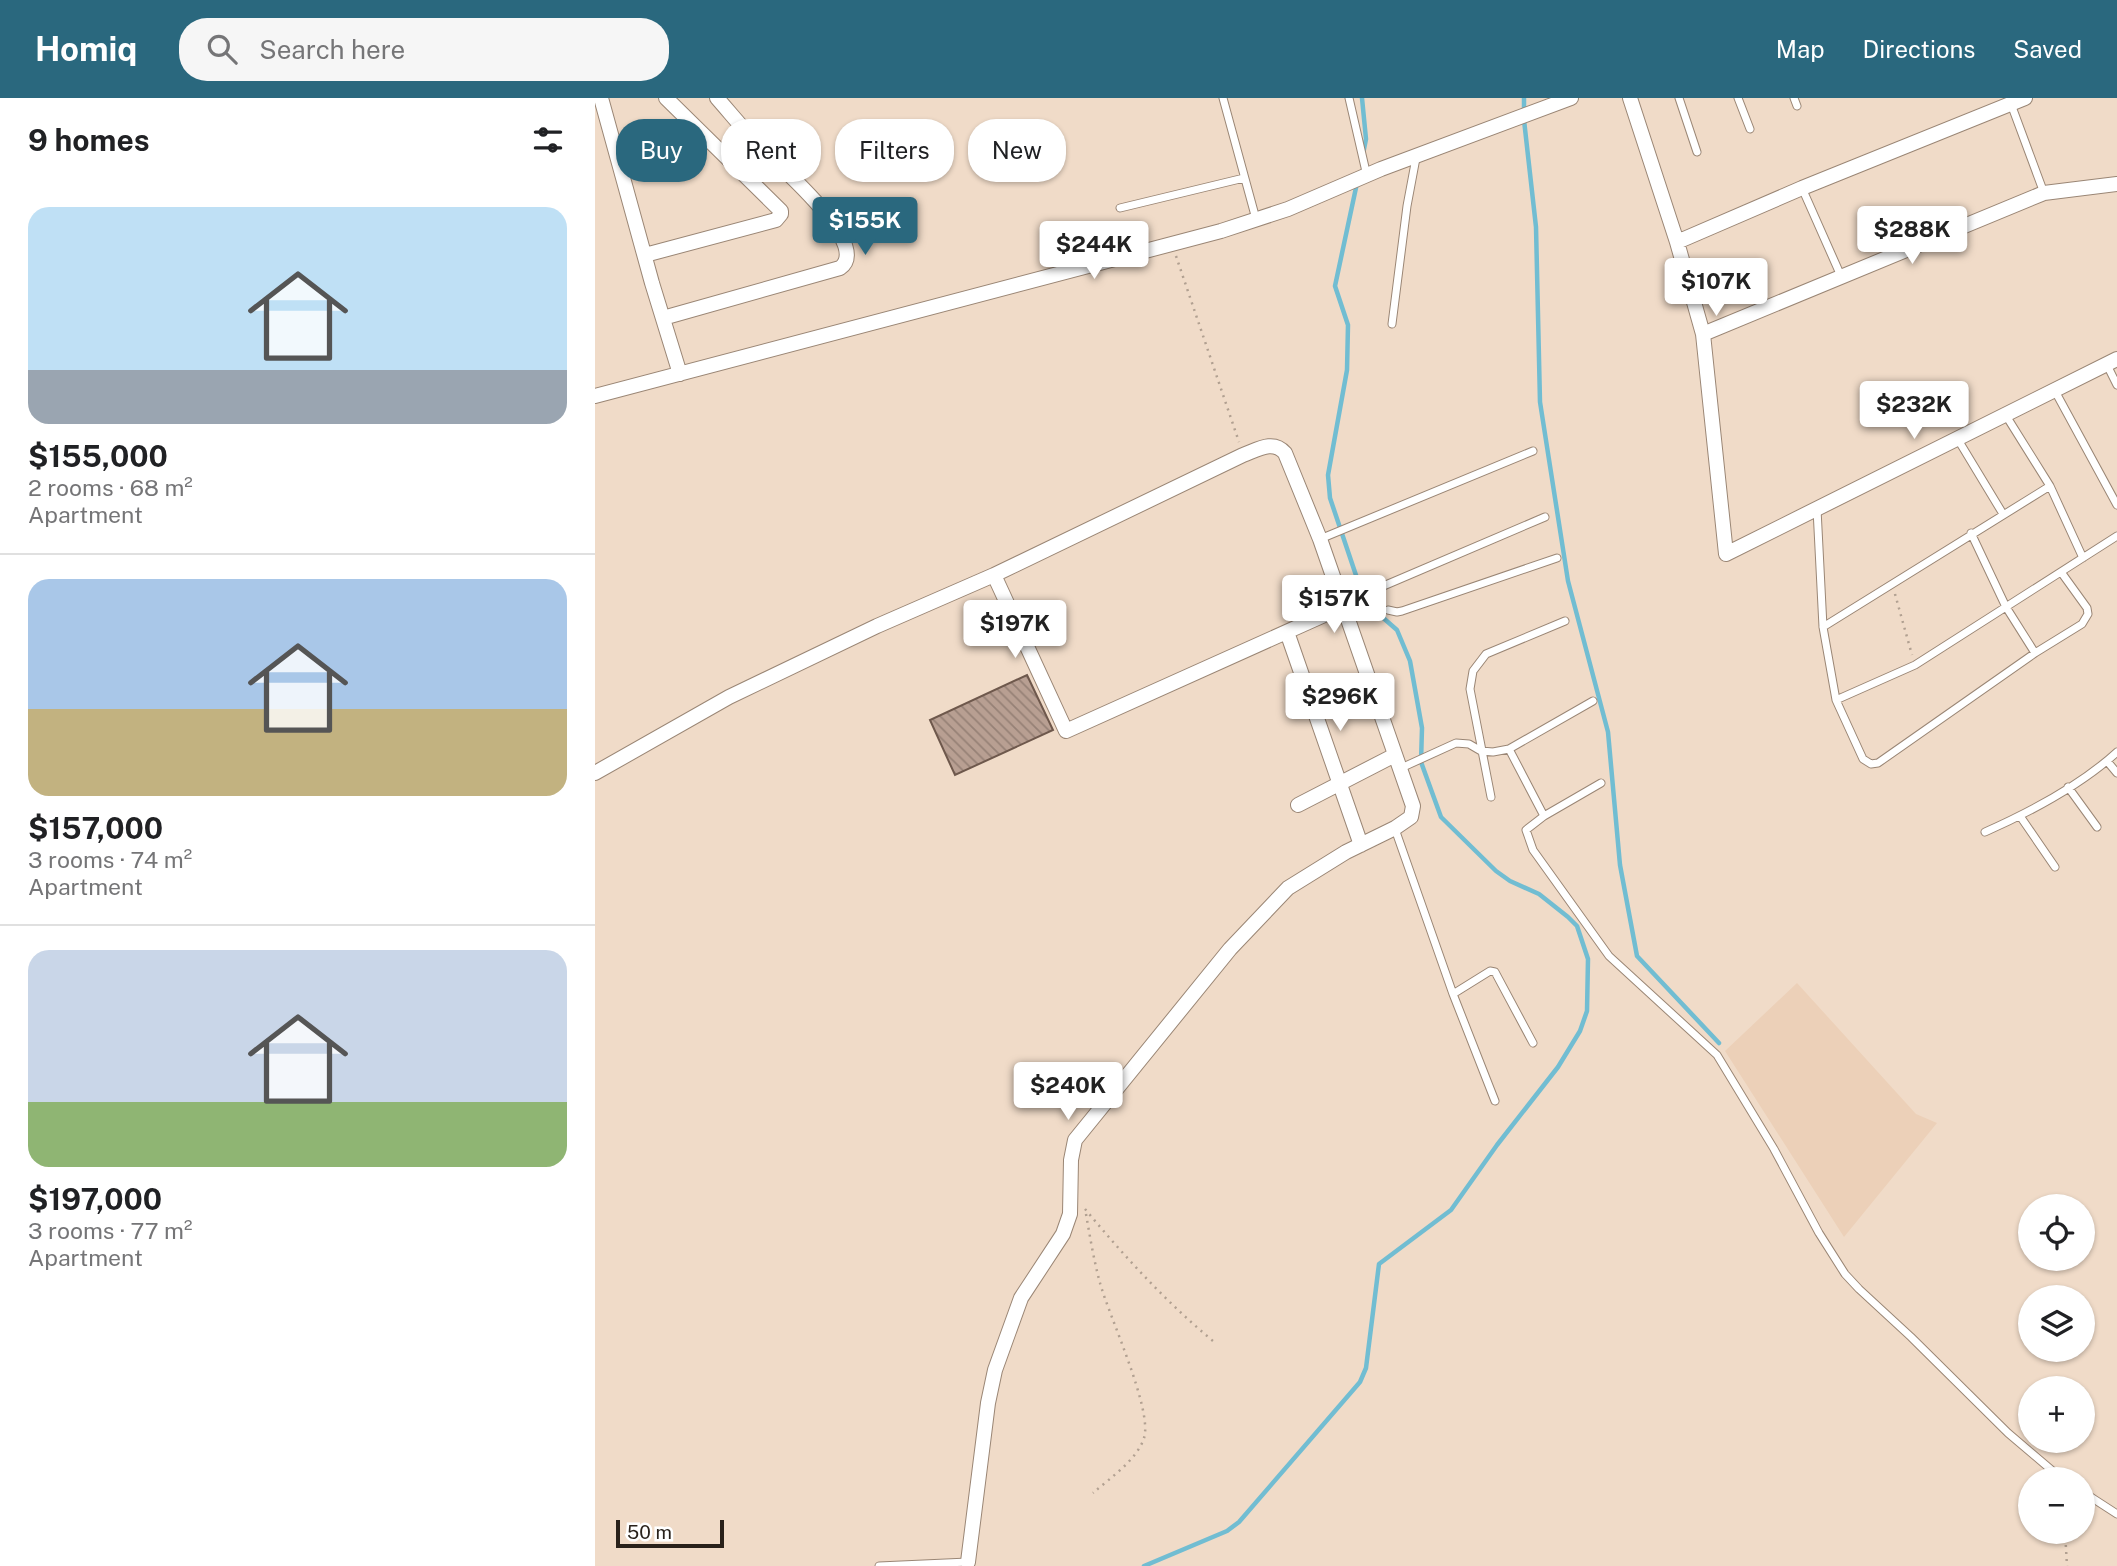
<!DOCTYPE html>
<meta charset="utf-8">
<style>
body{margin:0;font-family:"Public Sans",sans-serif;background:#f6f6f6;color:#202124;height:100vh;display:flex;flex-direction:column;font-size:26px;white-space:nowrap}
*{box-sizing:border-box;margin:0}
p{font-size:23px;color:#757577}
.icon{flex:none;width:38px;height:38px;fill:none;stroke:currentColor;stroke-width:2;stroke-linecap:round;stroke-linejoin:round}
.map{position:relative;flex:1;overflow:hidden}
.drawer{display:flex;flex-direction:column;background:#fff;width:595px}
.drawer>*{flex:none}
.top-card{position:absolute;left:21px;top:21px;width:665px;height:63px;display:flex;gap:14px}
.buttons{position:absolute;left:1423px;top:1096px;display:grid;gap:14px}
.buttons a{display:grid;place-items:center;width:77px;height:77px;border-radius:50%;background:#fff;box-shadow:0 2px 5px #0004;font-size:35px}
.scale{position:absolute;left:21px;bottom:18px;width:108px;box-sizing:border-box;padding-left:7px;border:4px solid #29211a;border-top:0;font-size:19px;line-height:24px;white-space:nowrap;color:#29211a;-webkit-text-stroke:5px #fff;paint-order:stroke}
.price{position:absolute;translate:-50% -60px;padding:0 16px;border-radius:7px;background:#fff;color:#222;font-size:23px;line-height:46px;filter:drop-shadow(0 2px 4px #0008)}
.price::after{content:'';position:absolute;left:50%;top:42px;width:21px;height:16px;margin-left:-10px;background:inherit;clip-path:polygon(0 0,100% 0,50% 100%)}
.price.active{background:#2a687e;color:#fff}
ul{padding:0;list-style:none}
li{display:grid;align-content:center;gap:14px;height:371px;padding:0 28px}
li+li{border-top:2px solid #e0e0e0}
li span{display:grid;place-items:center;height:217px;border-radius:21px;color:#555}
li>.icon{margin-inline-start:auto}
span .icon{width:126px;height:126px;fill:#fffc;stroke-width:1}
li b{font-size:30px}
h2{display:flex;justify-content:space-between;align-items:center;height:84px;padding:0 28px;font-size:30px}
.tag{padding:0 24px;border-radius:28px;background:#fff;box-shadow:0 2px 5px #0004;font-size:24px;line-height:63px}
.tag.active{background:#2a687e;color:#fff}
header{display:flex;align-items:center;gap:42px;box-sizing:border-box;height:98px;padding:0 35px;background:#2a687e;color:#fff}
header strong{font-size:33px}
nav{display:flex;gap:38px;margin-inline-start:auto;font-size:24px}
.search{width:490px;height:63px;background:#f6f6f6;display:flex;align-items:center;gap:18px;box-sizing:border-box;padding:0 24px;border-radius:28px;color:#757577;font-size:26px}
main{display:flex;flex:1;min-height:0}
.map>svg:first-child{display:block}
.built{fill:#ecd0b8}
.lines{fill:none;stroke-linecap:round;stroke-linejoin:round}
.stream{stroke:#71bdd2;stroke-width:4.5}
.building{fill:url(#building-back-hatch);stroke:#6e584c;stroke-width:2}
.service-casing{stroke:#9a8675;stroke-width:9}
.minor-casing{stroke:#9a8675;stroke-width:16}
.path{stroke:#b1a091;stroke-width:2.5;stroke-dasharray:2 5;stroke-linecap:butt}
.service{stroke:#fff;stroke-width:7}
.minor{stroke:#fff;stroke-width:14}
</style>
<header>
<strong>Homiq</strong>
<div class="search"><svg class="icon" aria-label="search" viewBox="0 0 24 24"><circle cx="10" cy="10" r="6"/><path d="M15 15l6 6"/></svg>Search here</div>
<nav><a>Map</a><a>Directions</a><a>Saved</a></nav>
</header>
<main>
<section class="drawer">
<h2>9 homes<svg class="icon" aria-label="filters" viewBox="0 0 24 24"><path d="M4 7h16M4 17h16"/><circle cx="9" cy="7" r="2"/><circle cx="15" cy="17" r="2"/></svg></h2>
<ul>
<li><span style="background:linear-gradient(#bfe0f5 75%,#9aa5b1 0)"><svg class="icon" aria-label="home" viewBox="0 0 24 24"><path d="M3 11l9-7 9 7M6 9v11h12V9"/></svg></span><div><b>$155,000</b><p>2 rooms · 68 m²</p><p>Apartment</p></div></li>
<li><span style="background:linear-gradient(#a9c7e8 60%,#c2b280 0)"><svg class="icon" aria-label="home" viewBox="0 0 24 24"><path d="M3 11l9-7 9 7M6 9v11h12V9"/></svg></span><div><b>$157,000</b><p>3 rooms · 74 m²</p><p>Apartment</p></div></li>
<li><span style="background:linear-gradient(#c9d6e8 70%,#8fb573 0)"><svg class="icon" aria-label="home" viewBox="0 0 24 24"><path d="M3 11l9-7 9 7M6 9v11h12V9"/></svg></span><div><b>$197,000</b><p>3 rooms · 77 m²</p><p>Apartment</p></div></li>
</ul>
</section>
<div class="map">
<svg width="1522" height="1468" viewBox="0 0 1522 1468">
<defs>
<pattern id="building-back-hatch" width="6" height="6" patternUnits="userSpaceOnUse" patternTransform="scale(1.75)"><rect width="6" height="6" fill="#b89f92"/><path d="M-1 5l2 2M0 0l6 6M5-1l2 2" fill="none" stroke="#968176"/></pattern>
</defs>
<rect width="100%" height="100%" fill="#f0dbc8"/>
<path class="built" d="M1202,885L1321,1016L1342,1025L1249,1139L1130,953Z"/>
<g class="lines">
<path class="stream" d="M767,0L771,41L768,56
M929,0V22L941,129L945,304L973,483L1013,634L1025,767L1042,858L1124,945
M549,1468L632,1433L644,1424L765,1284L771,1270L784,1166L856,1112L902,1047L963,969L985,933L992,913L993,861L982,828L973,819L944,796L915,783L901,773L846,719L826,664L827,630L815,563L802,532L770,504L735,400L733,377L752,272L753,227L740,188L762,85"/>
</g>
<path class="building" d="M432,577L458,632L360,677L335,622Z"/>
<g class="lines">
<g class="service-casing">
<path id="service" d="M628,0L661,121
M754,0L772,78
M1084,0L1102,54
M1143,0L1155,31
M1199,0L1202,8
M1416,6L1449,95
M1207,90L1246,178
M525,110L649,80
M797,226L812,108L821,60
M1512,267L1522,287
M1460,293L1522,407
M1410,316L1455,388L1488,460
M1362,340L1408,416
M1222,411L1228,529L1241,602L1268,661L1276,666L1283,665L1440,555L1487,526L1493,516L1492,510L1466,474
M1376,435L1411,509L1440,555
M725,441L938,353
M748,508L772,495L950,419
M793,512L802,514L807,513L962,460
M1228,529L1455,388
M1241,602L1320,567L1522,438
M914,651L949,718
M1512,663L1522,675
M806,670L861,645L874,646L886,653L898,654L914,651L998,603
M1006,685L949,718L931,732L938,752L1014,858L1122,957L1179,1051L1224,1135L1250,1176L1264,1191L1316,1239L1413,1335L1467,1381
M1473,689L1502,729
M896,699L875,591L878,573L891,556L970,523
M1425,718L1460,769
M800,731L858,896L900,1003
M1390,734C1435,714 1485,688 1522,654
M858,896L895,873L900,874L938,945
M1488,1394L1522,1416
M284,1468L373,1464"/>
</g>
<g class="minor-casing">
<path id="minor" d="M6,0L57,185L85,276
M1035,0L1082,144L1108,236L1131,456L1522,261
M23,61L105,34
M1082,144L1207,90L1430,0
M50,157L181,122L186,116V113L71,0
M68,220L245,170C278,147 181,65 165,49C150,33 136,16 122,0
M1108,236L1449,95L1522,86
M0,298L626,133L693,111L786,71L976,0
M399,477L471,633L747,509
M692,534L766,747
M0,675L134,599L282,528L399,477L648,357C662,352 678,341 690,355L725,441L818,708L816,719L800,730L751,754L693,790L635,851L480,1042L476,1062L475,1116L468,1136L426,1200L400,1272L393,1305L373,1464
M703,707L800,657"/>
</g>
<path class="path" d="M581,158L644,344
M1300,496L1317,557
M490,1111C530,1159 570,1203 618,1243
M491,1116C495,1139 499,1163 505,1185C514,1218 558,1312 549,1340C542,1362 515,1380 498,1395
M1470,1433L1472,1468"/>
<use href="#service" class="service"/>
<use href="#minor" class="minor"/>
</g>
</svg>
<div class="buttons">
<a><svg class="icon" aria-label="locate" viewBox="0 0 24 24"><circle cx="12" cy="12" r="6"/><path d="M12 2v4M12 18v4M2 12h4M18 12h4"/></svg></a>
<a><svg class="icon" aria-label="layers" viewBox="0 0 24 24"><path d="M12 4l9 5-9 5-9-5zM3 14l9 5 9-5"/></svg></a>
<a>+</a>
<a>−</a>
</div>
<div class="scale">50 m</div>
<b class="price active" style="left:270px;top:159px">$155K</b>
<b class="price" style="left:1317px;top:168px">$288K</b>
<b class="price" style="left:499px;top:183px">$244K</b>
<b class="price" style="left:1121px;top:220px">$107K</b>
<b class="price" style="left:1319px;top:343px">$232K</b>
<b class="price" style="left:739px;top:537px">$157K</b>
<b class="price" style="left:420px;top:562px">$197K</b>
<b class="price" style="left:745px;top:635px">$296K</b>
<b class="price" style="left:473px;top:1024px">$240K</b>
<div class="top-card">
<a class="tag active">Buy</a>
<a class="tag">Rent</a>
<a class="tag">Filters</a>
<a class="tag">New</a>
</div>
</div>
</main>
